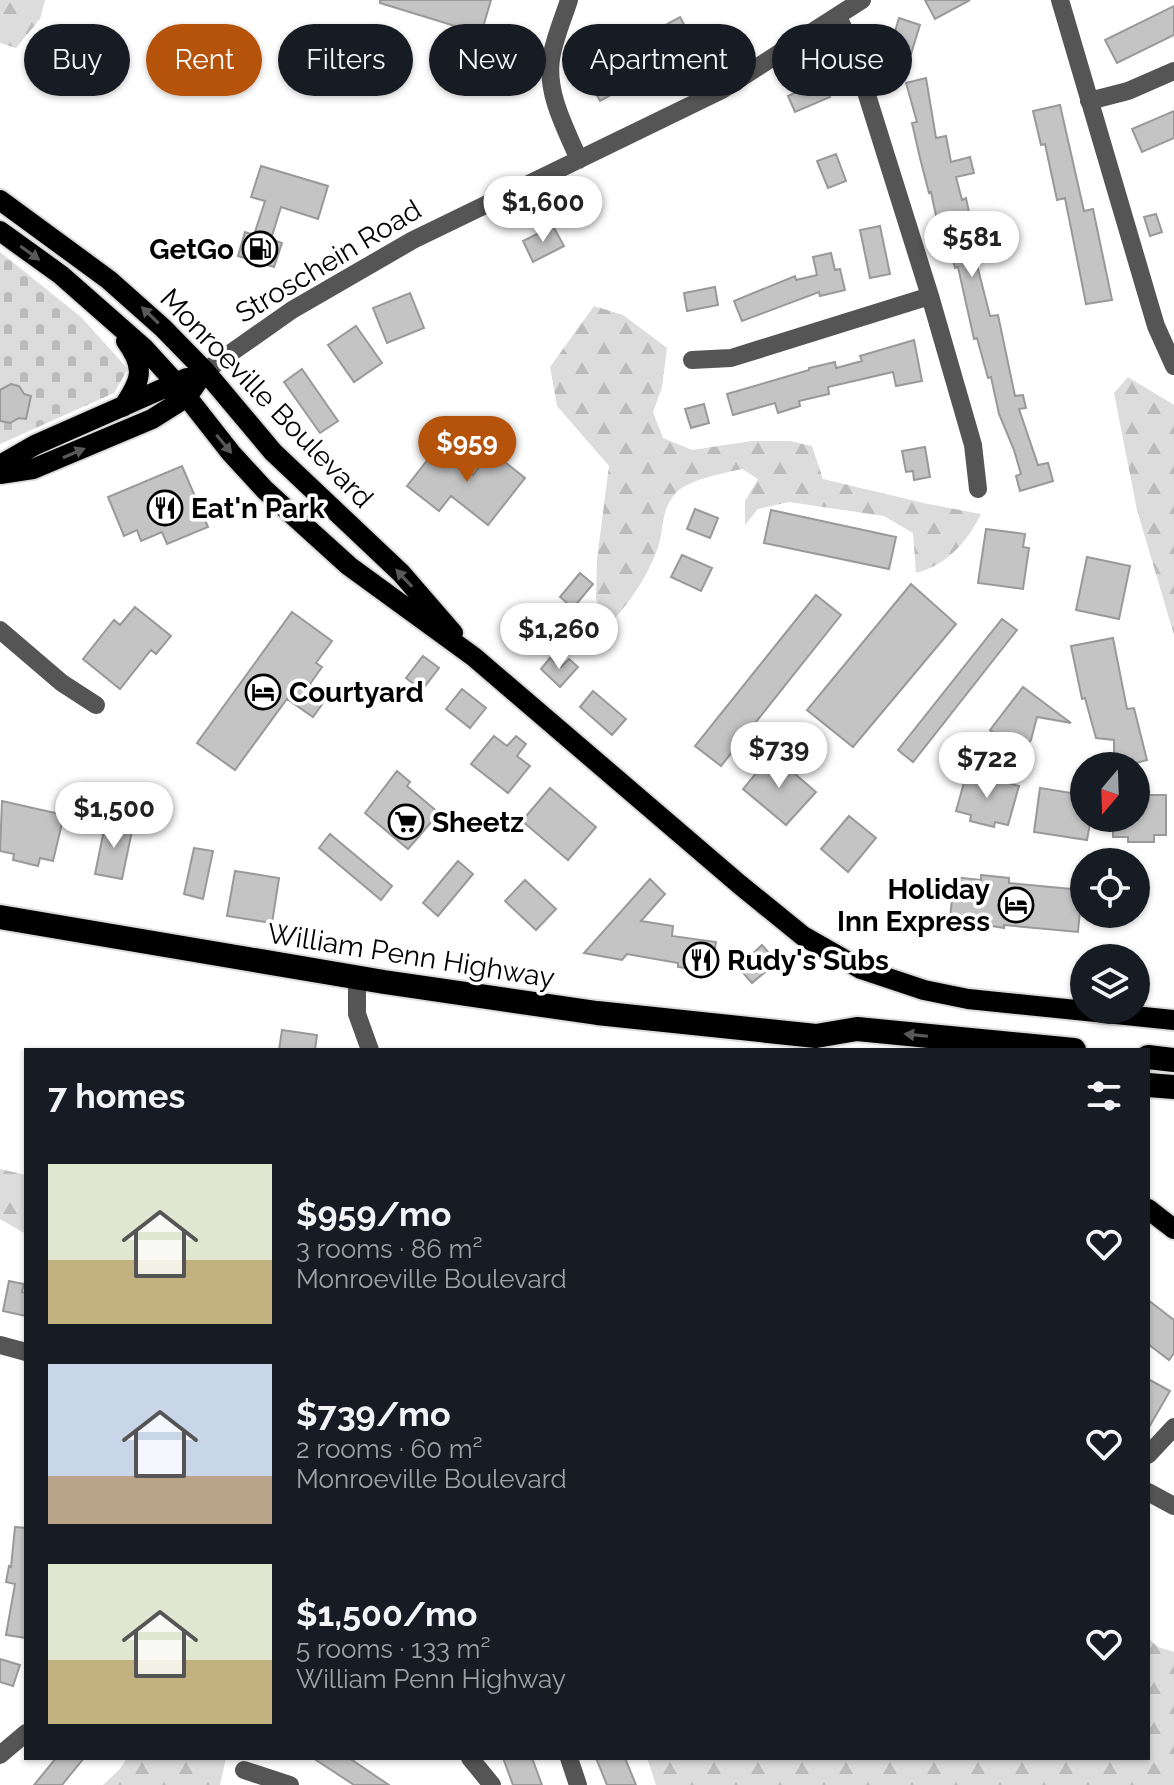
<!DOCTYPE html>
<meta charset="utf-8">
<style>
body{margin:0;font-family:Raleway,sans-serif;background:#20242c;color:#f1f3f6;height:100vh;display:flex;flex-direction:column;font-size:30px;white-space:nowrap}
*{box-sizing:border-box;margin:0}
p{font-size:26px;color:#9ea1a6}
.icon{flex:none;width:44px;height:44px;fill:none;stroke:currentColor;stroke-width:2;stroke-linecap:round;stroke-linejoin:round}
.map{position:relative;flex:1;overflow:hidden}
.sheet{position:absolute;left:24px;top:1048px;width:1126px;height:712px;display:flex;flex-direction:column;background:#171b24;border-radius:0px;box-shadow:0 2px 6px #0004}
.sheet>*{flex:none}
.hud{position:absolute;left:24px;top:24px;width:1126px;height:72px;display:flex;gap:16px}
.needle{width:52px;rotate:199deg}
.tools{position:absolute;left:1070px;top:752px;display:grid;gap:16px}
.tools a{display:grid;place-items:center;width:80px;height:80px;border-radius:50%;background:#171b24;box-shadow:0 2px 6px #0004;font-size:40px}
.price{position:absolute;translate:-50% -68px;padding:0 18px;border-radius:28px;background:#fff;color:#222;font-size:26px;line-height:52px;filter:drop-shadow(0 2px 4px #0008)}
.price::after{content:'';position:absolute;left:50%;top:48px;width:24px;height:18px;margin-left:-12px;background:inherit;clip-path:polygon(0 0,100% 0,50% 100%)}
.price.current{background:#b45309;color:#fff}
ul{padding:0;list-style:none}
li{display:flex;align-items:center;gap:24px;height:200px;padding:0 24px}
li span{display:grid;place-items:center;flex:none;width:224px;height:160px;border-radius:0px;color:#555}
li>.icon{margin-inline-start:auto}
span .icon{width:96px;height:96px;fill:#fffc;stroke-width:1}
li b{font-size:34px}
h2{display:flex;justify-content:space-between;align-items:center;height:96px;padding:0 24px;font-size:34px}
.pill{padding:0 28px;border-radius:36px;background:#171b24;box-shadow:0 2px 6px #0004;font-size:28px;line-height:72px}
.pill.current{background:#b45309;color:#fff}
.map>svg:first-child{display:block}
.forest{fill:url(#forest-firs)}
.cemetery{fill:url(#cemetery-stones)}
.building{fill:#c4c4c4;stroke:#999;stroke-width:2}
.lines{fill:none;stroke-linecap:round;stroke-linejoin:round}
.major-casing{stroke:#dbdbdb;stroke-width:24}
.highway-casing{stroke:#dbdbdb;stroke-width:28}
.minor{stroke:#555;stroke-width:18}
.major{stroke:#000;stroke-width:20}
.highway{stroke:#000;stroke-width:24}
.oneway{fill:#595959}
.labels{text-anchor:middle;stroke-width:7;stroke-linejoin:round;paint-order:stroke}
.poi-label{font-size:28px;font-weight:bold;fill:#000;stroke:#fff;text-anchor:start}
.street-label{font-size:28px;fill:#000;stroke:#fff}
</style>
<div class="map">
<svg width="1174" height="1785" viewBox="0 0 1174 1785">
<defs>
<pattern id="forest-firs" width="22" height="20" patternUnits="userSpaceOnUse" patternTransform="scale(2)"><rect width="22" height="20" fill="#dcdcdc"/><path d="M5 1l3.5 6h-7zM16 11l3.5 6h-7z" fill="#bbb"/></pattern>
<pattern id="cemetery-stones" width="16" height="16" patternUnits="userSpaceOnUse" patternTransform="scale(2)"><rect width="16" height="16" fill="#dcdcdc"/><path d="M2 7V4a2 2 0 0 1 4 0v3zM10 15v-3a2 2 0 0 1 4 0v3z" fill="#bbb"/></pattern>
</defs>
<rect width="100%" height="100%" fill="#fff"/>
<path class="forest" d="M0,0H45L40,19L16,48L0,43Z
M594,306L623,315L667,348L662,387L653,412L663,438L692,450L752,441H790L812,446L823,479L928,504L981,514C967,542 947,565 916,573L913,533L884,516L789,502L758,509L745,525V501L758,479L742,469C724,473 685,480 674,495C661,511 664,529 658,547C647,579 628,605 605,629L596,598L597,559L609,466L557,406L550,367Z
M1128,377L1174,405V635L1137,510L1114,393Z
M0,1169L26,1175V1234L0,1219Z
M1148,1638L1158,1647L1174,1652V1785H656L647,1758H1148Z
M127,1758H226L220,1785H103L119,1770Z"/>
<path class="cemetery" d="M0,252L81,317L128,369L114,393L0,444Z"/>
<path class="building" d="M380,0H491L481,34L380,3Z
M925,0H970L935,19Z
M1174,6V35L1117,63L1105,40Z
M680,17L697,48L600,101L583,70Z
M899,18L920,25L911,54L890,48Z
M926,78L936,138L946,136L951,162L970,157L974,173L956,177L962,200L966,198L970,217L965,218L990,316L998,315L1015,396L1023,395L1026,408L1019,409L1038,465L1048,463L1053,481L1020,491L1016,476L1021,474L1014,450L999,414L991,377L988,378L977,338L974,339L958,267L955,268L945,228L939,230L931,192L929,193L920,158L912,123L917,122L906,83Z
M822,80L830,97L795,112L788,96Z
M1060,105L1084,211L1093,209L1112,300L1086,304L1065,198L1057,200L1045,144L1041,145L1033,111Z
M1174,111V138L1142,152L1132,129Z
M836,154L846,181L828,188L817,161Z
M261,166L328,186L318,219L281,207L271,239L282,243L274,267L238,256L245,232L254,235L265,201L251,197Z
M1156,214L1162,232L1150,236L1144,217Z
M553,226L564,246L533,262L523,241Z
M880,226L890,274L870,278L860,230Z
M831,253L835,270L840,269L845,290L820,296L819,292L742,321L734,301L795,276L796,280L817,275L813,257Z
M715,287L718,305L687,311L684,293Z
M410,293L424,328L387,343L373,308Z
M356,326L382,363L354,382L328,345Z
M914,340L922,381L896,386L893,372L828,387L829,394L799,401L800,406L778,413L775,403L733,415L727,394L809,370V368L835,362L836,368L862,361L860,356Z
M302,369L338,421L320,433L284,382Z
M11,384L19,386L24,394L31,396L26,419L19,418L10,423L0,421V390Z
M704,404L709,423L691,428L685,409Z
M925,447L930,477L914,480L913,471L906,472L902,451Z
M437,448L473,475L491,451L525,478L488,525L451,496L439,511L407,486Z
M182,466L208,527L167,544L162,532L141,541L137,530L124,536L108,497Z
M695,509L718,518L710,538L687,529Z
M771,510L896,537L889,569L764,543Z
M986,529L1025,534L1023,547L1029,548L1023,589L978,583Z
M682,555L712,568L701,591L671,577Z
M1087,557L1130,566L1119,619L1076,610Z
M580,573L593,584L573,608L560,597Z
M911,584L956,624L853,747L807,710Z
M816,595L841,615L721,766L695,746Z
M135,607L171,636L156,654L151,650L120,689L83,659L114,620L120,625Z
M292,612L332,641L316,663L322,667L310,684L328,696L313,717L287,699L235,770L197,743Z
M1002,619L1017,630L913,762L898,750Z
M1113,638L1127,709L1134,708L1147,760L1125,766H1114V740L1096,738L1085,698L1082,699L1071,646Z
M423,656L439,668L422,690L406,678Z
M550,658L561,667L569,659L578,667L560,687L541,669Z
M1023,687L1071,723L1037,717L1031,740L1021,753L990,730Z
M462,689L486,708L470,728L446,709Z
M593,691L626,719L612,735L580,707Z
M494,736L507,746L516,736L526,744L517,756L530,766L508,793L471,764Z
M772,754L816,792L786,825L743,789Z
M397,771L410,782L407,786L439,813L408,849L365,813Z
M967,772L1019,786L1008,825L995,822L994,827L970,821L971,815L956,811Z
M550,788L596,827L568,860L522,821Z
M1040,788L1084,795V818H1091L1087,840L1034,832Z
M1136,795H1166V835H1154V842H1128V837H1113V818H1136Z
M2,801L64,815L53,861L40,858L38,866L13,860L14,854L0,851Z
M849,816L876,838L848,872L821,849Z
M106,820L133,826L122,879L95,874Z
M330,834L392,886L381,900L319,848Z
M194,848L213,851L203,899L184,894Z
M458,861L473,874L438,916L423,903Z
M235,871L279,878L272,923L227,916Z
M981,875L1009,878V883L1082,890L1078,932L1004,925V928L950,919L954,877L981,880Z
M650,879L665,894L641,921L673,926L672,936L716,942L711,972L678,967V963L627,954L622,960L584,953Z
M525,880L556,909L536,930L505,901Z
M762,945L777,962L752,983L738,967Z
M282,1030L317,1035L315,1050H279Z
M9,1281L24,1284L22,1292L26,1293V1316L3,1311Z
M1148,1300L1174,1320V1353L1169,1360L1148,1344Z
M1148,1379L1170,1391L1148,1429Z
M15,1527L26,1528V1638L6,1635L15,1584L6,1582L9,1566L11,1567Z
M0,1659L20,1665L13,1686L0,1682Z
M56,1758H84L62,1785H34Z
M313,1758H349L389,1785H354Z
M503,1758H532L542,1785H513Z
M596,1758H625L636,1785H607Z"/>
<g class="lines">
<g class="major-casing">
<path id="major" d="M0,200L109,280L163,328L205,371L273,452L401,573L453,633
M0,231L61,275L144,348L176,383L231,453L265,490L349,566L474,657L739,884L803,936L861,969L924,990L968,999L1174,1020
M123,407C141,381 146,368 126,341
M0,465L35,445L187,378
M0,474L33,469L152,419L187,397L205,371
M1148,1209L1174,1229"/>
</g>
<g class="highway-casing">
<path id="highway" d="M0,917L384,982L597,1013L816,1036L857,1029L1074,1050
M1148,1057L1174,1060
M1148,1085L1174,1087"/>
</g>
<path class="minor" d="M569,0C563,19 554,39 551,59C546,94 566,129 579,160
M1060,0L1156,326L1174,366
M838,17L851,44L930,296L973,445L978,489
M1089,101L1128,91L1174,71
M692,360L731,358L930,296
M205,371L292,310L413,240L722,90L862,0
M0,630L62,683L96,705
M357,978V1014L370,1050
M0,1345L26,1352
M1148,1455L1174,1427
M1148,1492L1174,1506
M0,1755L26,1733
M470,1758L492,1785
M569,1758L578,1785
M244,1770L290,1785"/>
<use href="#major" class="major"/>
<use href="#highway" class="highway"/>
</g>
<defs><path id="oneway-solid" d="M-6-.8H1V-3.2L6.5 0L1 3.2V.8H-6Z" transform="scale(2)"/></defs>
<g class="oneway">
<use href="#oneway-solid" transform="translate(30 253) rotate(36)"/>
<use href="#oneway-solid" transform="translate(150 315) rotate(-136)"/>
<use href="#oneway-solid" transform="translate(224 444) rotate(50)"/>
<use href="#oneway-solid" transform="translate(74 453) rotate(-23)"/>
<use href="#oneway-solid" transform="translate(404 578) rotate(-133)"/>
<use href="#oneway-solid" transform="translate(916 1035) rotate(-174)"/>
</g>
<defs>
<g id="fuel-ring" transform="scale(1.8)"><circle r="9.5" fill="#fff" stroke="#000" stroke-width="1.5"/><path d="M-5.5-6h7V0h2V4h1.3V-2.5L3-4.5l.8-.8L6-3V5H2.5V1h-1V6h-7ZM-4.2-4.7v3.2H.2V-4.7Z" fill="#000"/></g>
<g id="restaurant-ring" transform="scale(1.8)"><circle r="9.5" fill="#fff" stroke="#000" stroke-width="1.5"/><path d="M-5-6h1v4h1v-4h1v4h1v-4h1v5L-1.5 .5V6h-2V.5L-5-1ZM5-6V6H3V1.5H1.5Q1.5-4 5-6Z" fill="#000"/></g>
<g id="hotel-ring" transform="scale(1.8)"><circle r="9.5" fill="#fff" stroke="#000" stroke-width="1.5"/><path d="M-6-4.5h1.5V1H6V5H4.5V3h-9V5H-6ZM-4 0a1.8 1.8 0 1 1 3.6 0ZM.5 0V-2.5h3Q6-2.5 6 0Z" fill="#000"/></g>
<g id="supermarket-ring" transform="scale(1.8)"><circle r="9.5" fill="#fff" stroke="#000" stroke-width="1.5"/><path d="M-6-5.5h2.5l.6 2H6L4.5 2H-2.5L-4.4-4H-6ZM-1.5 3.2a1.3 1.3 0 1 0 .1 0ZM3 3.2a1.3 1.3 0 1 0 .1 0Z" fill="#000"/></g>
</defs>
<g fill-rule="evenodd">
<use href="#fuel-ring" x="260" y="249"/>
<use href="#restaurant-ring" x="165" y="508"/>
<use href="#hotel-ring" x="263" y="692"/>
<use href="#supermarket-ring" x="406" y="822"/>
<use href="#hotel-ring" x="1016" y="905"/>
<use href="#restaurant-ring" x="701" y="960"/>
</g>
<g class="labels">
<g class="poi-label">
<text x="234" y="259" text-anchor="end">GetGo</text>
<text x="191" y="518">Eat'n Park</text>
<text x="289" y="702">Courtyard</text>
<text x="432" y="832">Sheetz</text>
<text x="990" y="899" text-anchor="end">Holiday<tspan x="990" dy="32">Inn Express</tspan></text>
<text x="727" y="970">Rudy's Subs</text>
</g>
<g class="street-label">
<text transform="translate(328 261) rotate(-31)" y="10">Stroschein Road</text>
<text transform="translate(267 398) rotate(46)" y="10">Monroeville Boulevard</text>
<text transform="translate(411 955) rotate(9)" y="10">William Penn Highway</text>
</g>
</g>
</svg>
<div class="tools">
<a><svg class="needle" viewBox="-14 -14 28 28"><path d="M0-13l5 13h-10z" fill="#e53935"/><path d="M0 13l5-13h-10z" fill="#9ea1a6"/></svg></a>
<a><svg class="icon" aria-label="locate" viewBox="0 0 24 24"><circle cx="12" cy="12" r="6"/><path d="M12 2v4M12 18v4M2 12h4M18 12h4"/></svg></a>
<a><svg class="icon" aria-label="layers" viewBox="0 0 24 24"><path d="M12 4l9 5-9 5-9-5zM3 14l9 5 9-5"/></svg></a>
</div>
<b class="price" style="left:543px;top:244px">$1,600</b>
<b class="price" style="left:972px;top:279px">$581</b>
<b class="price current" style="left:467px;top:484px">$959</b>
<b class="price" style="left:559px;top:671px">$1,260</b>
<b class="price" style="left:779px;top:790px">$739</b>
<b class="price" style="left:987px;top:800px">$722</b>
<b class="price" style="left:114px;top:850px">$1,500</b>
<div class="hud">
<a class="pill">Buy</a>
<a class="pill current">Rent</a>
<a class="pill">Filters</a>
<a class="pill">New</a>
<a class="pill">Apartment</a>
<a class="pill">House</a>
</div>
<section class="sheet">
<h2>7 homes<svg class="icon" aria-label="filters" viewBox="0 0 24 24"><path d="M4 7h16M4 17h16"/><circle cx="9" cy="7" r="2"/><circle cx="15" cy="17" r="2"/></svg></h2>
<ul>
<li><span style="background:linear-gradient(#dfe7d0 60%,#c2b280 0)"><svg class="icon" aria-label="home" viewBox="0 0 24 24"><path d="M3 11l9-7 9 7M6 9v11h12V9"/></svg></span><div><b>$959/mo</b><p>3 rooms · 86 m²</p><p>Monroeville Boulevard</p></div><svg class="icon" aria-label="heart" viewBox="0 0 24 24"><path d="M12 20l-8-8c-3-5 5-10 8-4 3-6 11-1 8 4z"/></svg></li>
<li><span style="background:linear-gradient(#c9d6e8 70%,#b9a48a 0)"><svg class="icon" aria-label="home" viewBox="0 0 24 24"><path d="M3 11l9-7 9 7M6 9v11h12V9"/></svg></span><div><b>$739/mo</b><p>2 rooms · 60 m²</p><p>Monroeville Boulevard</p></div><svg class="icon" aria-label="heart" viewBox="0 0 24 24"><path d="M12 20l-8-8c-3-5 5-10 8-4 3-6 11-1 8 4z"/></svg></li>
<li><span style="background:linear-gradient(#dfe7d0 60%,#c2b280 0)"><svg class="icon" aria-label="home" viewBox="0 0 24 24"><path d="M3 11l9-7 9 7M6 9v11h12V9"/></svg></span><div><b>$1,500/mo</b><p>5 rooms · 133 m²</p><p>William Penn Highway</p></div><svg class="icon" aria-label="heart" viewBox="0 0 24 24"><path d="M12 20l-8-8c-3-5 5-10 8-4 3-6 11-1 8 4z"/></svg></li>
</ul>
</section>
</div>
